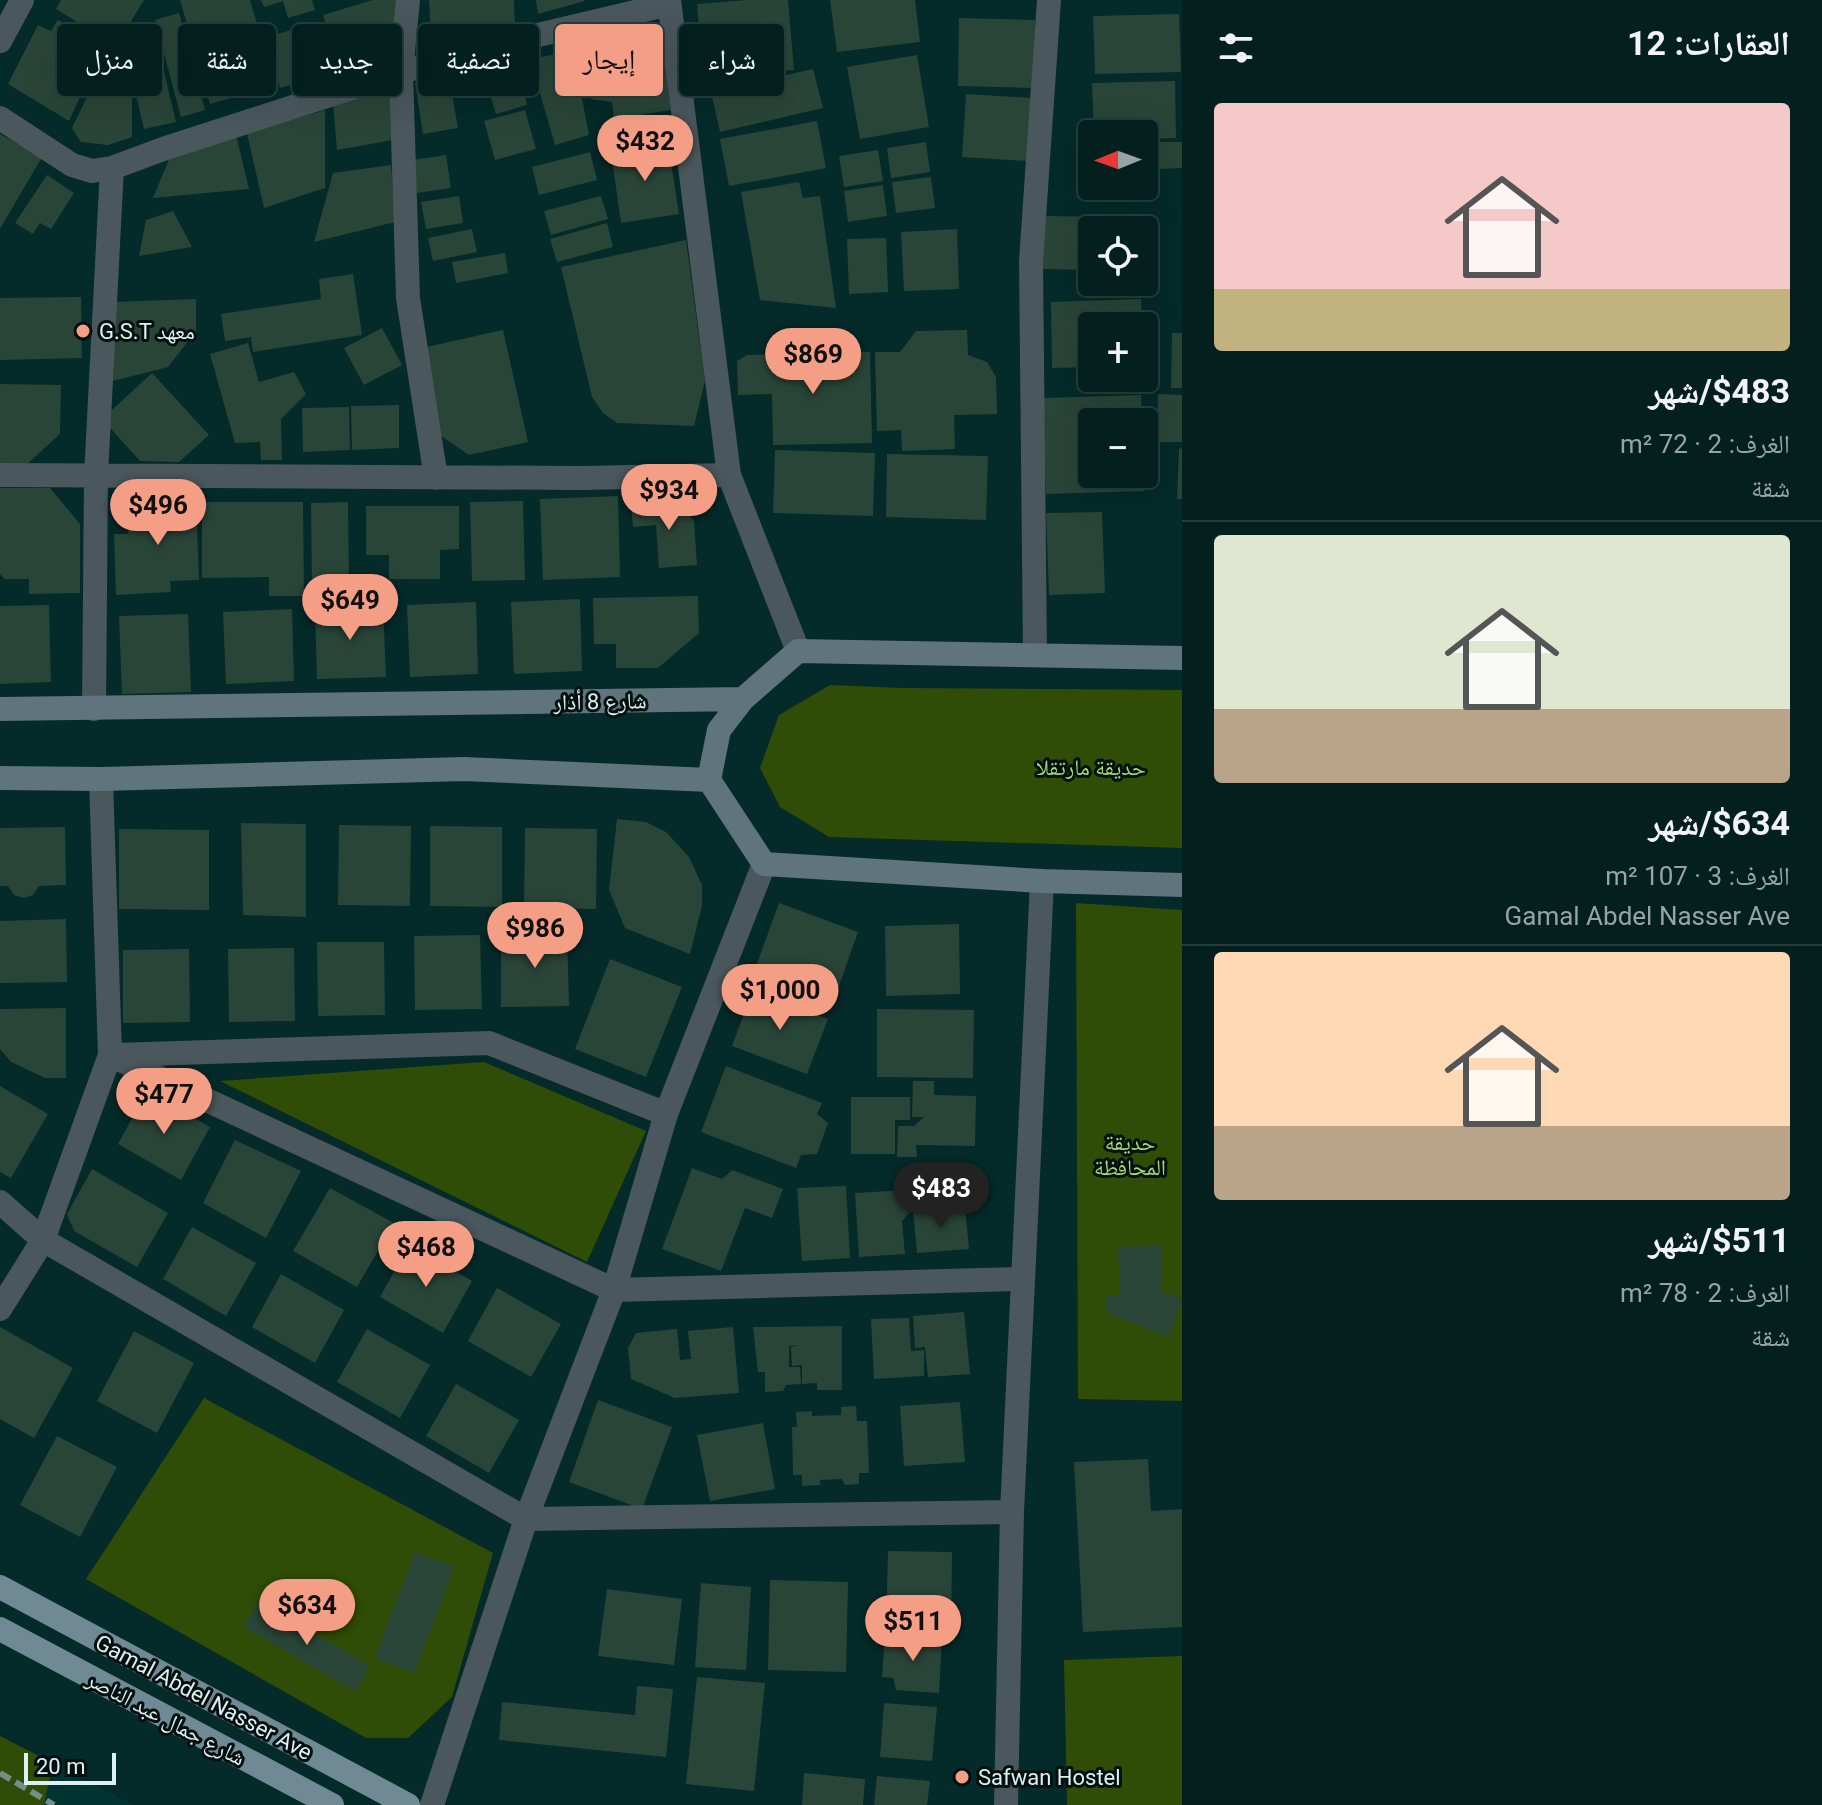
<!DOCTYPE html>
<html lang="ar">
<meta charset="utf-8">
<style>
body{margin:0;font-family:Roboto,"Noto Naskh Arabic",sans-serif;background:#112d2c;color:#f1f3f6;direction:rtl;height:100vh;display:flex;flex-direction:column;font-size:30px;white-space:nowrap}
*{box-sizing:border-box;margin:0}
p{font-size:26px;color:#97a3a4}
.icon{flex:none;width:44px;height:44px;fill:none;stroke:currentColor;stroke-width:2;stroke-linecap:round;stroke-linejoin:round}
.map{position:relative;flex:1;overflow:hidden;direction:ltr}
.sheet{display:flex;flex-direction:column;background:#03201f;width:640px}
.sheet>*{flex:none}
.guide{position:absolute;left:24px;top:24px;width:760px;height:72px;direction:rtl;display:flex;gap:16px}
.needle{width:52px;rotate:269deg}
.buttons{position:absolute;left:1078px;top:120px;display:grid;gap:16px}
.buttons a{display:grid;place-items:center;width:80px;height:80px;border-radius:8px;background:#03201f;box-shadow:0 8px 32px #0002,0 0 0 2px #243e3d;font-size:40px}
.scale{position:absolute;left:24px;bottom:20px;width:92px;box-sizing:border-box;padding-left:8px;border:4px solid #ddf1f0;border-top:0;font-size:22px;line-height:28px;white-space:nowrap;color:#ddf1f0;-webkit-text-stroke:6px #03100f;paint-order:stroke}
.price{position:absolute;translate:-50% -68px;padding:0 18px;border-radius:28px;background:#f49e86;color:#111;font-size:26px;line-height:52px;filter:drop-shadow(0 2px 4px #0008)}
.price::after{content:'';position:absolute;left:50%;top:48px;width:24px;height:18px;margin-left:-12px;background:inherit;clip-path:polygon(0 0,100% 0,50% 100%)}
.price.on{background:#222;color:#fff}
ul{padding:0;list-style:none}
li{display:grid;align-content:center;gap:16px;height:424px;padding:0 32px}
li+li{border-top:2px solid #243e3d}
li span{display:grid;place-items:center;height:248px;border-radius:8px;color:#555}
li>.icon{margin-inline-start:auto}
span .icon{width:144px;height:144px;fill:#fffc;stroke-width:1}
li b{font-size:34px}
h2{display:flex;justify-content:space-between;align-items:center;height:96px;padding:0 32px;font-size:34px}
.chip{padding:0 28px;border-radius:8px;background:#03201f;box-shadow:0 8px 32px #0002,0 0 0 2px #243e3d;font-size:28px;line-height:72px}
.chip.on{background:#f49e86;color:#111}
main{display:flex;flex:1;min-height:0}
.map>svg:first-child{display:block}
.built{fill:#003433}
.green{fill:#2f4d06}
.building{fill:#294538}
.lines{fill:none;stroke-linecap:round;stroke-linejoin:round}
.minor{stroke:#4a575c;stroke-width:24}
.tertiary{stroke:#4a575c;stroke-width:24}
.secondary{stroke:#5f747c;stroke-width:24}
.primary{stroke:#6f8a95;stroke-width:24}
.rail{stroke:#728f8e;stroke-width:6;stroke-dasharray:12 6;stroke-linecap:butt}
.poi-dot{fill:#f49e86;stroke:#03100f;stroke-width:3}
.labels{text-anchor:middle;stroke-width:6;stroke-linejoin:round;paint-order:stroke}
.poi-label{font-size:22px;fill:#ddf1f0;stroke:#03100f;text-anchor:start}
.street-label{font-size:22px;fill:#ddf1f0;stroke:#03100f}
.park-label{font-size:22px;fill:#a6df6d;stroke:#03100f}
</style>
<main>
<section class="sheet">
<h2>العقارات: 12<svg class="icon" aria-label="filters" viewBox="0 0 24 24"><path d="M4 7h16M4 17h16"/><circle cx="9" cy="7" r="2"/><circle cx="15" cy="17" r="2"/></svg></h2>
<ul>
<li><span style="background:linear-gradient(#f6c9c9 75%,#c2b280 0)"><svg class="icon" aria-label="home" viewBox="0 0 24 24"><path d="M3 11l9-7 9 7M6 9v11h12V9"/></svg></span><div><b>$483/شهر</b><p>الغرف: 2 · 72 m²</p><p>شقة</p></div></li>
<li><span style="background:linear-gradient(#dfe7d0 70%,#b9a48a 0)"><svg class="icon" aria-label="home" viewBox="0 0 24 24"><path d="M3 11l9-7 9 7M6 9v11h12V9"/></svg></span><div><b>$634/شهر</b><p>الغرف: 3 · 107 m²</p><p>Gamal Abdel Nasser Ave</p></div></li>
<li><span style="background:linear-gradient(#ffd9b3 70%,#b9a48a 0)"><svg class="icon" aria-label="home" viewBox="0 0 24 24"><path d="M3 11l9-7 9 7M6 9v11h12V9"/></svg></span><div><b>$511/شهر</b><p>الغرف: 2 · 78 m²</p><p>شقة</p></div></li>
</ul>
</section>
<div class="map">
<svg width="1182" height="1805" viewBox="0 0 1182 1805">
<rect width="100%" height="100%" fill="#042a29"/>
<path class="built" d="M53,1763L133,1805H44Z"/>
<path class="green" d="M830,685L901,688L1182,690V848L829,837L780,807L760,768L779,715Z
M1076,903L1182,910V1401L1078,1399Z
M484,1062L646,1131L587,1262L220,1081Z
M204,1398L493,1553L452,1697L408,1738H366L86,1579Z
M1182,1656V1805H1067L1064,1660Z
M0,1736L53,1763L44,1805H0Z"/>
<path class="building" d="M61,0H144L116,46L56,9Z
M180,0H250L275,85L210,104Z
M261,0H312L315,10L288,18L283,1L264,7Z
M373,0H398L395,57L340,72L323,15Z
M429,0H514L515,30L431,33Z
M536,0H584L585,1L538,14Z
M747,0H788L794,70L703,77L697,4Z
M830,0H915L920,42L837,52Z
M179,13L205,110L181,117L155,20Z
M1179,14L1181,72L1095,74L1093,16Z
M959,18L1035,20L1034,88L958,86Z
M58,20L94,41L82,65L92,71L69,121L8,84L38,25L51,31Z
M311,24L326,75L280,88L265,38Z
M158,46L176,122L144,129L126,54Z
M644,47L654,50L666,64L671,110L614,119L612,102L591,99L583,52Z
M573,51L589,135L555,145L530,59Z
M513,53L527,105L496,114L490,94L476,98L467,66Z
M917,55L929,127L860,139L847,67Z
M813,69L823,108L720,132L711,92Z
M99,72L117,82L132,80V137L108,145L81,142L72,128Z
M449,77L458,128L423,134L415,82Z
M1175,81L1176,138L1144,139V134H1094L1092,83Z
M393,88V140L337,150L333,104Z
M966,94L1031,98L1027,161L962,157Z
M325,110V188L264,208L247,133Z
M525,110L536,149L495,160L484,121Z
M817,121L826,168L729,186L720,139Z
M0,134L42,157L0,229Z
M236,135L249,189L153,198L172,152Z
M926,142L930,172L891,178L887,148Z
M1155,142H1182V168L1156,169Z
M668,143L679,214L621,223L611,152Z
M878,150L883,181L844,187L839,156Z
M590,152L597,180L539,195L532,167Z
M446,155L451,188L417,193L412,160Z
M391,165L395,222L314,242L333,173Z
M47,175L74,193L51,229L40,223L33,234L15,223Z
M931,177L935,208L896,213L892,182Z
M799,182L803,198L820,196L836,308L760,300L741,192Z
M883,185L887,216L848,222L844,191Z
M459,196L463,223L426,229L421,202Z
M601,196L608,219L551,235L544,211Z
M173,211L192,247L139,256L146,220Z
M1043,216L1123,217L1122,230H1092V270L1042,269Z
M607,223L613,247L557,262L550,239Z
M472,229L477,252L433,261L428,238Z
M957,229L959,289L904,291L901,232Z
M886,238L888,292L849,294L847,239Z
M686,240L705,381L694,426L617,423L603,413L592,397L561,267Z
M505,253L508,273L456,283L452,262Z
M353,274L362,335L253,352L251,337L225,341L221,314L321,299L319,279Z
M81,297L82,358L0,360V298Z
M196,299V331L168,367L113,381L112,302Z
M1141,299L1142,326H1092V367L1052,368L1051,302Z
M382,328L402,365L364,385L344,348Z
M503,330L528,442L469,455L441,436L422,348Z
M967,330L968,355L987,362L996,377L997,414L954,415L955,449L902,451L901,430L877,431L875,352H900L916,331Z
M1172,333H1182V388H1171Z
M248,343L259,382L294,372L306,394L281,419L282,460H261L260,442L235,443L210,354Z
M870,352L872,443L773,445L772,394L738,395L737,361L747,355Z
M152,373L209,435L179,462L140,461L102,419Z
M0,384L61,385L60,434L25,466L0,465Z
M1158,394L1182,395V442H1157Z
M1141,395L1142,422H1092V474H1143L1144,491L1046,494L1043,398Z
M399,405V448L352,450L351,406Z
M349,407L350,450L303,452L302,408Z
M1179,448L1182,449V499H1177Z
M775,450L875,453L873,516L773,513Z
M887,454L988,456L986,520L886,517Z
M0,488H50L80,524V593L29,594V579H5L0,574Z
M618,496L620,577L543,580L540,499Z
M196,497L199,580L170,581L171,592L116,595L114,534H128L127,507L154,506V498Z
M523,501L525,580L472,581L470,502Z
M678,501L694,521L697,565L659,568L656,525L633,527L631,505Z
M202,502H303L304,596H269V577L202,578Z
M348,502L349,586L312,587L311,503Z
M366,506H459V549L440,550V579H389V555H366Z
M1102,512L1105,593L1049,595L1046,513Z
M698,596L699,633L658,668H616V644H594L593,598Z
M580,599L582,671L514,674L511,602Z
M476,602L478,674L410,677L407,605Z
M49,605L51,682L0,684V606Z
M383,605L386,677L317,679L315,607Z
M292,609L294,681L226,684L223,612Z
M188,614L191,692L122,694L119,616Z
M617,819L646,822L666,832L689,857L702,885V906L690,954L625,928L609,890Z
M241,823L306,824V917L243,915Z
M339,825L411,826L410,906L338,905Z
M430,826L502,827V907L430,906Z
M65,827L66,885L39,886L33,895L23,898L14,895L8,886H0V828Z
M525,828L597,829L596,909L524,908Z
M119,829L209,830V910L119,909Z
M779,903L858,932L833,1003L753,975Z
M66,919L67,982L0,983V921Z
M959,924L960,994L886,996L885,926Z
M567,932L569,1006L501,1007V933Z
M480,935L482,1009L415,1010L414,936Z
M317,942H384L385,1015L318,1016Z
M294,948L295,1021L229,1022L228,949Z
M189,949L190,1022L123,1023V950Z
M610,959L682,987L646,1077L575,1049Z
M753,990L828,1019L807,1074L732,1046Z
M66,1008V1078H45L11,1062L0,1049V1009Z
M877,1009L974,1010L973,1078L877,1077Z
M726,1066L822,1103L817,1114L828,1123L817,1154L801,1155L796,1168L701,1132Z
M913,1081H934V1095L976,1096L975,1146L916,1145L917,1157H897L898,1126H914L924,1117H912Z
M0,1086L48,1114L11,1178L0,1172Z
M147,1091L210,1127L181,1180L118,1144Z
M851,1097H910V1120H895V1154H851Z
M235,1140L301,1171L266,1238L203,1203Z
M692,1168L722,1179L732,1170L783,1189L772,1218L745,1208L721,1271L662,1249Z
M92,1169L168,1213L137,1267L74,1231L67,1214Z
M846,1186L850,1258L802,1261L797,1188Z
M330,1188L394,1223L357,1287L293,1251Z
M908,1190L909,1213L902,1221L905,1254L859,1257L855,1193Z
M965,1206L969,1249L917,1253L913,1211Z
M192,1227L256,1263L226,1316L163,1279Z
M409,1245L472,1281L443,1333L380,1297Z
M1161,1246L1162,1292L1182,1299L1169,1337L1107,1313L1106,1295H1120L1118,1247Z
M281,1274L344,1310L315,1363L252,1327Z
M497,1288L561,1324L531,1377L468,1341Z
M964,1312L970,1374L928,1377L925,1347L915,1348L913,1316Z
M909,1318L911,1351L924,1350V1376L874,1379L871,1319Z
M842,1326V1390H817V1383L802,1384V1365L792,1366L791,1347L799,1345L789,1346V1367H800L801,1384L786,1385L783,1391L765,1392V1372H758L753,1327Z
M0,1327L73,1368L34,1438L0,1419Z
M733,1327L739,1393L675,1398L631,1379L628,1348L636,1333L677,1329L680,1360L691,1359L688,1331Z
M367,1329L430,1365L400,1418L337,1382Z
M134,1331L194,1363L157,1433L97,1401Z
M456,1384L519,1420L489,1473L426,1436Z
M598,1400L672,1427L642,1509L569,1482Z
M960,1402L965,1462L904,1466L900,1406Z
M856,1406L857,1421H867L869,1473H859V1484L845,1485L842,1479L820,1480V1485L802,1486V1475H793L792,1427H797L796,1412L812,1411V1416L841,1415V1407Z
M763,1423L775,1489L710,1501L697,1435Z
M57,1436L117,1467L80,1537L20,1505Z
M1148,1459L1151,1511L1182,1509V1627L1083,1632L1074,1462Z
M888,1551L952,1552L951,1633L886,1632Z
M415,1552L454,1567L414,1673L375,1658Z
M770,1580L848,1582L846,1672L768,1670Z
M701,1583L751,1587L746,1670L695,1667Z
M607,1589L682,1599L674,1665L598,1656Z
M258,1602L370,1666L355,1691L244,1627Z
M885,1635L942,1639L939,1693L896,1690L893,1678L882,1677Z
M697,1677L765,1683L754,1791L686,1784Z
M637,1686L673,1689L666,1757L499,1740L502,1702L635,1715Z
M884,1703L937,1707L932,1761L880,1757Z
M804,1773L865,1779L863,1805H802Z
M877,1776L930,1781L927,1805H874Z"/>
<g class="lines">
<path class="minor" d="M408,0L401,72L408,298L436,478
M0,118L72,165L92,171L112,168L163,149L401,72L517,40L669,4
M0,475L582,478L729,475
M1035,655L1031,261L1049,0
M94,709L96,476L112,168
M110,1055L614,1290L1021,1279
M115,1055L489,1043L666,1114
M0,1202L43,1240L526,1519L1012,1512
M0,1309L43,1240L110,1055L101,779
M1006,1805L1012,1512L1042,881"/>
<path class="tertiary" d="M669,0L729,475L798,651
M0,41L22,0
M432,1805L526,1519L614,1290L666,1114L764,864"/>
<path class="secondary" d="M0,709L743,699L798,651L1182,658
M0,778L101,779L464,769L709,780L764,864L1042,881L1182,885
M709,780L719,730L743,699"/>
<path class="primary" d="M0,1587L408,1805
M0,1629L332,1805"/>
<path class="rail" d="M0,1773L54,1805"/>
</g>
<g class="poi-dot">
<circle cx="83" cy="331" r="8"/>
<circle cx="962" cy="1777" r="8"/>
</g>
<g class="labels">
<g class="poi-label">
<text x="99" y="339">G.S.T معهد</text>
<text x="978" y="1785">Safwan Hostel</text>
</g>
<g class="street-label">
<text transform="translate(600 701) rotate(-1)" y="8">شارع 8 أذار</text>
<text transform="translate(204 1697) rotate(28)" y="8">Gamal Abdel Nasser Ave</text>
<text transform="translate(166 1718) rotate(28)" y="8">شارع جمال عبد الناصر</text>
</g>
<g class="park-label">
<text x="1091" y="775">حديقة مارتقلا</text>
<text x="1130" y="1150">حديقة<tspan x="1130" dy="25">المحافظة</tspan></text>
</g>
</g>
</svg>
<div class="buttons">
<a><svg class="needle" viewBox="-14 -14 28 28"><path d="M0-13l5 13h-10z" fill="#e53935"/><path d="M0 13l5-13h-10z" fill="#97a3a4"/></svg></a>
<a><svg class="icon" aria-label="locate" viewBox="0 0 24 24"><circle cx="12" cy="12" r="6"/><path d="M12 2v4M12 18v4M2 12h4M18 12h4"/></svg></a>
<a>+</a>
<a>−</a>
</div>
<div class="scale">20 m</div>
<b class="price" style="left:645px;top:183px">$432</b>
<b class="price" style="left:813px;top:396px">$869</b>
<b class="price" style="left:669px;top:532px">$934</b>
<b class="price" style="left:158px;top:547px">$496</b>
<b class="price" style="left:350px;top:642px">$649</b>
<b class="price" style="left:535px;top:970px">$986</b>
<b class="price" style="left:780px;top:1032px">$1,000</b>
<b class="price" style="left:164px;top:1136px">$477</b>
<b class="price on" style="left:941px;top:1230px">$483</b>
<b class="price" style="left:426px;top:1289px">$468</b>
<b class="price" style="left:307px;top:1647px">$634</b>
<b class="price" style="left:913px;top:1663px">$511</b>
<div class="guide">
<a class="chip">شراء</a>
<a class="chip on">إيجار</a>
<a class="chip">تصفية</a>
<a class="chip">جديد</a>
<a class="chip">شقة</a>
<a class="chip">منزل</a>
</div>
</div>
</main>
